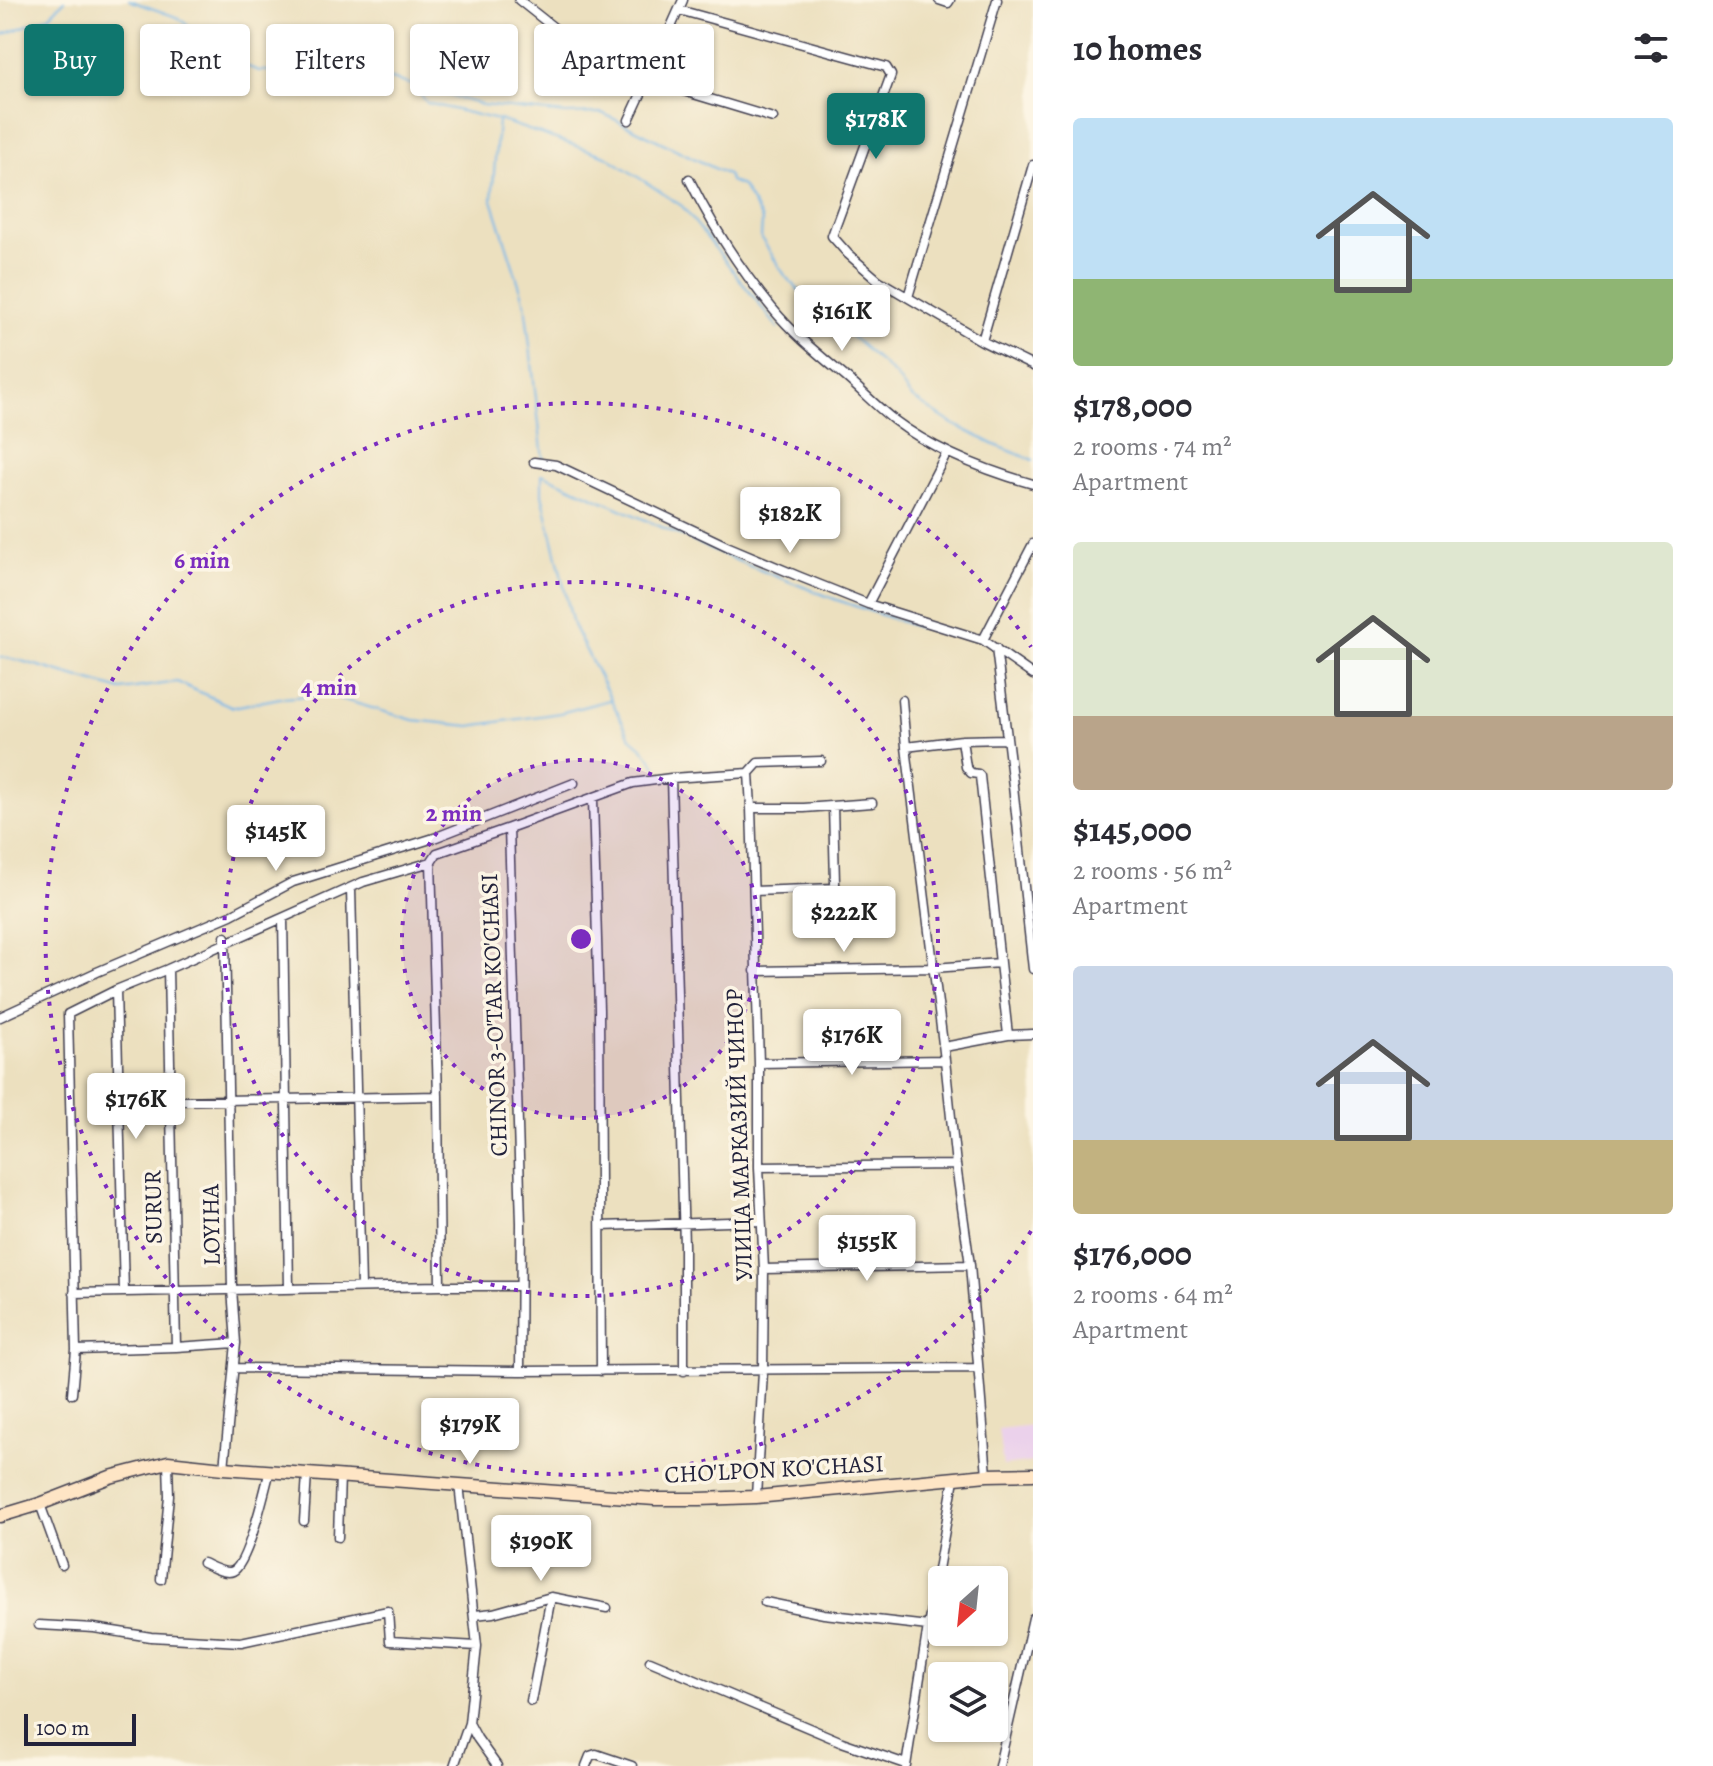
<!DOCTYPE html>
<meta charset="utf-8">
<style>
body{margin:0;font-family:Alegreya,serif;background:#f7f7f7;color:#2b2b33;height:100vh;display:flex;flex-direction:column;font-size:30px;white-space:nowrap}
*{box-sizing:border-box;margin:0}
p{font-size:26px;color:#7c7c81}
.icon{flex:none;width:44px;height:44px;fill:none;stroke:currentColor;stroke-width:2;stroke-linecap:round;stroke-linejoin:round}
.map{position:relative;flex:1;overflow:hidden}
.panel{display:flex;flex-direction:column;background:#fff;width:680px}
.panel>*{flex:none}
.top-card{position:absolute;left:24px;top:24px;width:760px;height:72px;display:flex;gap:16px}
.needle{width:52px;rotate:207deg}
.buttons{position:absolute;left:928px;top:1566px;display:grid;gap:16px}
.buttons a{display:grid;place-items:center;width:80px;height:80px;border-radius:8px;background:#fff;box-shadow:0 2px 6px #0004;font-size:40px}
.scale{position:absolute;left:24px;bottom:20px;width:112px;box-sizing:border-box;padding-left:8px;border:4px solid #22223b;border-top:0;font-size:22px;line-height:28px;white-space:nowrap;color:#22223b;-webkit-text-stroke:6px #fcf5e5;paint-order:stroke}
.price{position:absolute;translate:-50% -68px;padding:0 18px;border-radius:8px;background:#fff;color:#222;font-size:26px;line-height:52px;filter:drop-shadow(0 2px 4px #0008)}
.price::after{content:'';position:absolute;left:50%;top:48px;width:24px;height:18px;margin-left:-12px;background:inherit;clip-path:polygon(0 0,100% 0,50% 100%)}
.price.active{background:#0f766e;color:#fff}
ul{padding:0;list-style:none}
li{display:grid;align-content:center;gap:16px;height:424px;padding:0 40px}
li span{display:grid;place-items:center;height:248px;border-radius:8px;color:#555}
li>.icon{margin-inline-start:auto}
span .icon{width:144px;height:144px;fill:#fffc;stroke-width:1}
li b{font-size:34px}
h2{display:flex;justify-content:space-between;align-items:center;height:96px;padding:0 40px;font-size:34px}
.chip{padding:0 28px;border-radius:8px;background:#fff;box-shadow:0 2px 6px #0004;font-size:28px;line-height:72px}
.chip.active{background:#0f766e;color:#fff}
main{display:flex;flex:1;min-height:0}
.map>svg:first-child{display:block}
.built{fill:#ebd1eb}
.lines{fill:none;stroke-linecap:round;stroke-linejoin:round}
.stream{stroke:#74b6e9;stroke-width:2}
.street-casing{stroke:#403e4f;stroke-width:11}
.secondary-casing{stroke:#403e4f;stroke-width:15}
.street{stroke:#fff;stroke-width:8}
.secondary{stroke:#fee5c5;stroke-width:12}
.ring{fill:none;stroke:#7b2cbf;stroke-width:4;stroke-dasharray:4 8}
.labels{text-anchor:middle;stroke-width:7;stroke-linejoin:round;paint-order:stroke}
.street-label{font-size:24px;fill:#22223b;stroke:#fcf5e5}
.centre{fill:#7b2cbf;stroke:#fcf5e5;stroke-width:4}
.ring-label{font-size:24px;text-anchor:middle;font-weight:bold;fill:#7b2cbf;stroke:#fcf5e5;stroke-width:7;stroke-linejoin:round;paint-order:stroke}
</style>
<main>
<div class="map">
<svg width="1033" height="1766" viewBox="0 0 1033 1766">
<rect width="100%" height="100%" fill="#fcf5e5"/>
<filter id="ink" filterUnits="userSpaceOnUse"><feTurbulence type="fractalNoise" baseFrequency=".0125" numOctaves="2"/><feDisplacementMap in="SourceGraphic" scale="16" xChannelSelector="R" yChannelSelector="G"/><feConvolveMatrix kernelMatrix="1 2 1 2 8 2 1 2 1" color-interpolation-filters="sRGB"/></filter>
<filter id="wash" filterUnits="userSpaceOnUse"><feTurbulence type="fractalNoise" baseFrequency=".006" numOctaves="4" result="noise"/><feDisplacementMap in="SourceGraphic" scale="32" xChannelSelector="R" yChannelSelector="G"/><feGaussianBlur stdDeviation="1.8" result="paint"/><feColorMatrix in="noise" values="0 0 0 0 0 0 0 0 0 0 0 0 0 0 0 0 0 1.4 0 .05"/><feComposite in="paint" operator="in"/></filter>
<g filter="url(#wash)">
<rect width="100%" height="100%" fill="#ece0bf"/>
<path class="built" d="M1033,1425V1462L1003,1466L998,1429Z"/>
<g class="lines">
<path class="stream" d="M129,0L179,18L227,59L259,71L354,69L413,85L427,103L498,120L492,200L525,303L543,459
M0,36L48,17L65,0
M413,85L482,105L566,114L602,113L728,175L730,181L742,186L759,214L762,220L761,238L786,277L819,311L843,329L896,376L911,397L951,423L995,445L1033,460
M499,120L606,156L682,206L778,328
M0,657L18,660L121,690L177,682L233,707L280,698L327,695L413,720L470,726L560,713L609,700
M656,766L643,748L630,737L573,625L542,494V474L747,565L837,600L917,627L929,629"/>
</g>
</g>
<g filter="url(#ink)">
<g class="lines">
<g class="street-casing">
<path id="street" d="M519,0L592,58L604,79L642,92L683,0
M939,0L948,3L950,0
M679,10L886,67L891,75L832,236L848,254L878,280L982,341L1033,366
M647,80L773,118
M629,120L642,92
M689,179C712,225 739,268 772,308C794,335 822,357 848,379C864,393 878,408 894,420C935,451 984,470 1033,484
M908,297L997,0
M982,341L1033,165
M534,462L556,465L729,547L798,576L868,604L983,640L1033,675
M868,604L947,452
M983,640L1033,544
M996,648L1013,786L1033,969
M902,700L906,747
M962,740L966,767L971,773L978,774L980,776L1000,963
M749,773L751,808L759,1063V1167L764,1269L763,1371L756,1497
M671,778L684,1245V1371
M593,799L599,1010L601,1371
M833,806L836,921
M751,808H804L872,803
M431,862L438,1096L440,1286
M351,889L361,1287
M754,891L835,888
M283,918L289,1288
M168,969L176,1347
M755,971L934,968L1000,963L1008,1035
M116,990L124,1292
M0,1017L97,972L231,915L293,882L434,838L574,783
M944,1047L1008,1035L1033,1034
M759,1063L945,1060
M119,1102L438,1096
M759,1167L956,1165
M601,1226L761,1221
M764,1269L970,1265
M74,1293L440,1286H520
M76,1350L176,1347L236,1343
M235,1368L520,1371L978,1368
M520,1371L521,1223L509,828L633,783L671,778L749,773L758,763L821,761
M72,1394L76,1350L68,1014L116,990L168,969L363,882L431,862L437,853L443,851L509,828
M224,1468L236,1343L232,1289L225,937
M987,1475L970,1265L956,1165L945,1060L906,747L962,740L1006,739
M459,1484L477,1646L469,1723L477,1738L497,1766
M40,1504L62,1565
M304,1521L307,1474
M338,1537L340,1475
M203,1563C210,1566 225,1575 233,1571C248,1564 265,1489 270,1470
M161,1579L169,1496L168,1462
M765,1602L824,1614L928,1626
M475,1615L493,1613L551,1597L607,1608
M39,1625L94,1628L151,1637L241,1642L388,1611L390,1641L477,1646
M650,1661L842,1742L906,1764
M531,1701L551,1597
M454,1766L469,1723
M586,1766L590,1756L596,1754L632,1766
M906,1766L928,1626L954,1479
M999,1766L1033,1618"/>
</g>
<g class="secondary-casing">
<path id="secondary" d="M0,1516L40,1504L110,1477L168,1462L224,1468L655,1499H700L756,1497L987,1475L1033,1474"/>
</g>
<use href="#street" class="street"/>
<use href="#secondary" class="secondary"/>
</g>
</g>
<circle cx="581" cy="939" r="179" fill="#7b2cbf" fill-opacity=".12"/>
<g class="ring">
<circle cx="581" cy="939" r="179"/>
<circle cx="581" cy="939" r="357"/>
<path d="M1031 1231A536 536 0 1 1 1031 647"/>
</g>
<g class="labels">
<g class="street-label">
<text transform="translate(494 1015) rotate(-92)" y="8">CHINOR 3-O'TAR KO'CHASI</text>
<text transform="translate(739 1135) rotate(-92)" y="8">УЛИЦА МАРКАЗИЙ ЧИНОР</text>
<text transform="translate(153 1207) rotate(-91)" y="8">SURUR</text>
<text transform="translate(211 1225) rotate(-91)" y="8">LOYIHA</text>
<text transform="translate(774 1469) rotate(-3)" y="8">CHO'LPON KO'CHASI</text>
</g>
</g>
<circle cx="581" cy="939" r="12" class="centre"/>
<g class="ring-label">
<text x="202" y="568">6 min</text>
<text x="329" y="695">4 min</text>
<text x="454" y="821">2 min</text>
</g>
</svg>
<div class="buttons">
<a><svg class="needle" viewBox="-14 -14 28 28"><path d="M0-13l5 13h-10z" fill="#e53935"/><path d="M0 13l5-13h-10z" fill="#7c7c81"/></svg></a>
<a><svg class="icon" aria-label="layers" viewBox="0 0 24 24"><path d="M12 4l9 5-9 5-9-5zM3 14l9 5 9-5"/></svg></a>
</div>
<div class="scale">100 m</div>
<b class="price active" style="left:876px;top:161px">$178K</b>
<b class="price" style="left:842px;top:353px">$161K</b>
<b class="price" style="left:790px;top:555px">$182K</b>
<b class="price" style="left:276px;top:873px">$145K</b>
<b class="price" style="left:844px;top:954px">$222K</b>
<b class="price" style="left:852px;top:1077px">$176K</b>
<b class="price" style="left:136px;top:1141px">$176K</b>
<b class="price" style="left:867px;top:1283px">$155K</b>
<b class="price" style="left:470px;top:1466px">$179K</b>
<b class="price" style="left:541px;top:1583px">$190K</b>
<div class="top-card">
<a class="chip active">Buy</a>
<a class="chip">Rent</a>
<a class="chip">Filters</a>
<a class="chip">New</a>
<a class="chip">Apartment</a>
</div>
</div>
<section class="panel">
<h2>10 homes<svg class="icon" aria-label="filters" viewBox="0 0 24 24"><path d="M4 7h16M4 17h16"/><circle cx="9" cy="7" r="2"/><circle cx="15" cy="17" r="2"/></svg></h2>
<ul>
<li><span style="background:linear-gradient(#bfe0f5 65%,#8fb573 0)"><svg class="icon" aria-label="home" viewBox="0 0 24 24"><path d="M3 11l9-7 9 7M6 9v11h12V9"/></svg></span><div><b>$178,000</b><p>2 rooms · 74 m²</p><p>Apartment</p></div></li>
<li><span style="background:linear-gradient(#dfe7d0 70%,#b9a48a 0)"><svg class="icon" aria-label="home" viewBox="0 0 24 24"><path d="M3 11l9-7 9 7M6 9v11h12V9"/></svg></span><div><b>$145,000</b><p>2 rooms · 56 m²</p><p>Apartment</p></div></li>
<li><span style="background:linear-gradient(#c9d6e8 70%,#c2b280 0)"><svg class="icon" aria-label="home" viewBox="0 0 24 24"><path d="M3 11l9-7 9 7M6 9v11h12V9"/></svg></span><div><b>$176,000</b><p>2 rooms · 64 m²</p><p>Apartment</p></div></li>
</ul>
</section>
</main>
